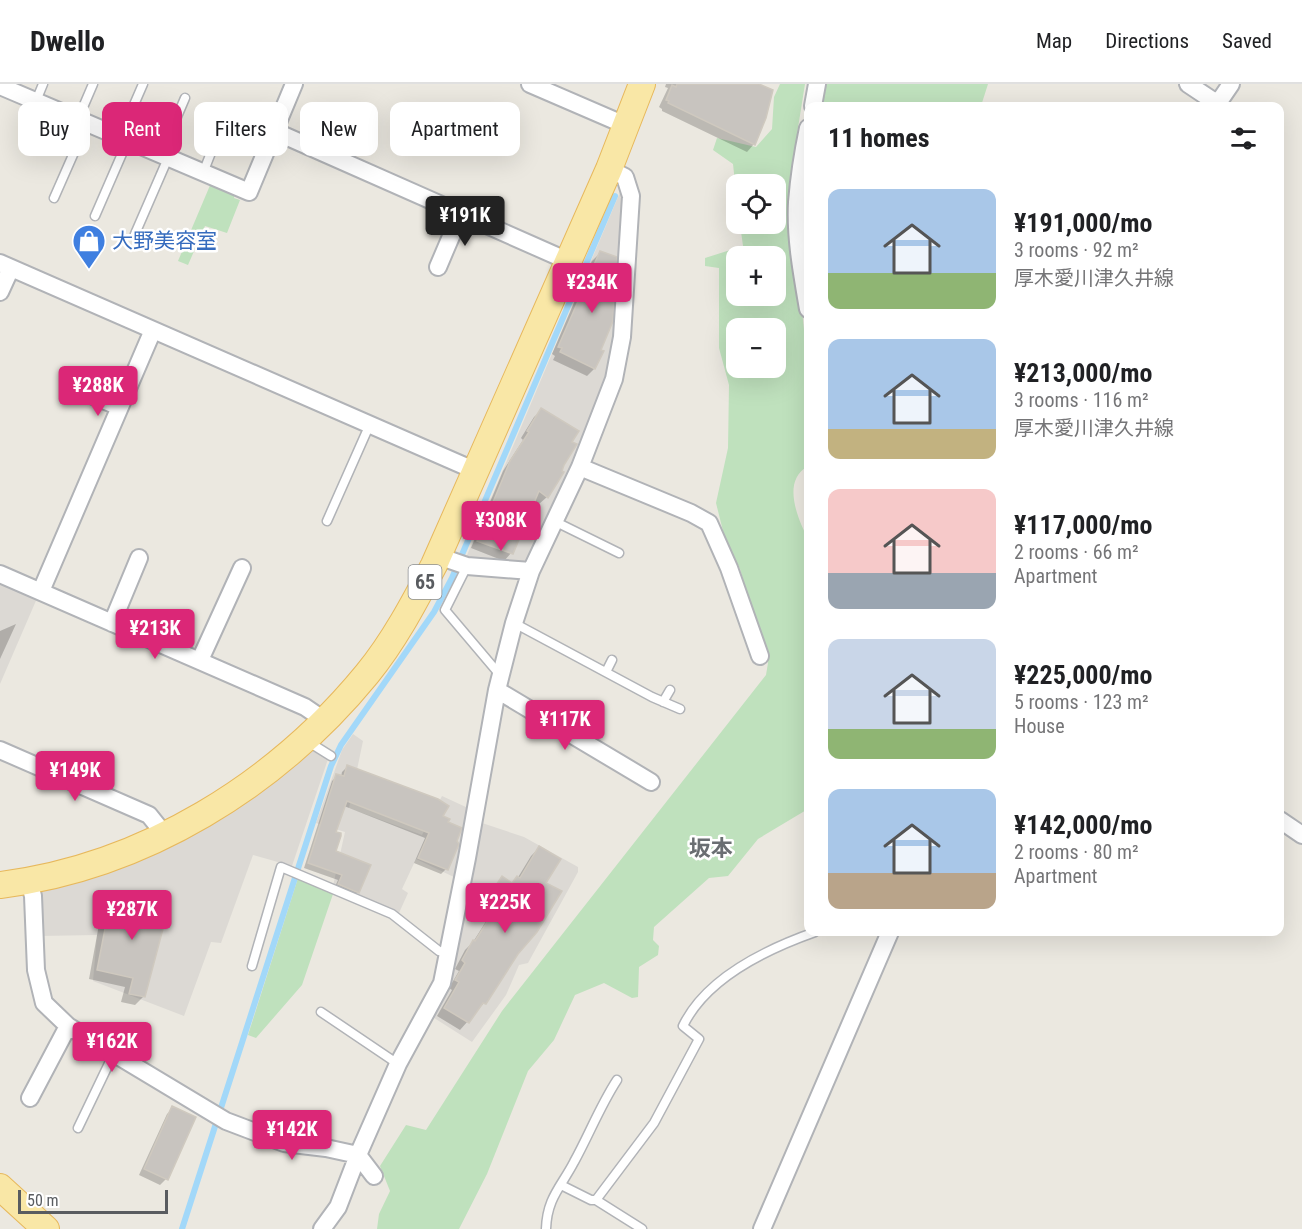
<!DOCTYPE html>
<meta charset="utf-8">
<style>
body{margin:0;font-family:"Roboto Condensed","Noto Sans JP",sans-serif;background:#f6f6f6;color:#202124;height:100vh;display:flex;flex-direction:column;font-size:22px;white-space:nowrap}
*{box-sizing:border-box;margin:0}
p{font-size:20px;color:#757577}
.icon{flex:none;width:33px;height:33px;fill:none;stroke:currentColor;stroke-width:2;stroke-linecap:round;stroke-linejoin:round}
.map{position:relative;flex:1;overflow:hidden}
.drawer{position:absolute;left:804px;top:18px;width:480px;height:834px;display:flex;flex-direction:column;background:#fff;border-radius:12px;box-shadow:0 6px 24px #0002}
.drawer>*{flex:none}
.top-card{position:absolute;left:18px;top:18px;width:570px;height:54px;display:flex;gap:12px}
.fabs{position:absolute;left:726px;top:90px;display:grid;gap:12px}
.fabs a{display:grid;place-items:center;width:60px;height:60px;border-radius:12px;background:#fff;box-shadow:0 6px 24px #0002;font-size:30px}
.scale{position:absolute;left:18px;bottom:15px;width:150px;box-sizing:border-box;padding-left:6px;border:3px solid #595c60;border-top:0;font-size:16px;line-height:21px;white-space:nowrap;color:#595c60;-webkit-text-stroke:4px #fff;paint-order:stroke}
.price{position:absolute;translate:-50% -51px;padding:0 14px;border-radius:6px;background:#db2777;color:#fff;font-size:20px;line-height:39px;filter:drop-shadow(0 2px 3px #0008)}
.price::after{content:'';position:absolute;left:50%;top:36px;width:18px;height:14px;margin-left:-9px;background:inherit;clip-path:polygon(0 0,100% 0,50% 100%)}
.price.on{background:#222;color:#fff}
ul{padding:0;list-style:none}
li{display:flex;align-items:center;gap:18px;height:150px;padding:0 24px}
li span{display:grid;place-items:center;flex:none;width:168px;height:120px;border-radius:12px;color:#555}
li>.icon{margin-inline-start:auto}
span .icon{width:72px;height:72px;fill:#fffc;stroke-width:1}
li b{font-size:26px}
h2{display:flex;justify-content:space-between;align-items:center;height:72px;padding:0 24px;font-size:26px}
.chip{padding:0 21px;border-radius:12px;background:#fff;box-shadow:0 6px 24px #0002;font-size:21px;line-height:54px}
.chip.on{background:#db2777;color:#fff}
header{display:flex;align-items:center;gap:36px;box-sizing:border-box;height:84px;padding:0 30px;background:#fff;border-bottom:2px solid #e0e0e0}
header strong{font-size:28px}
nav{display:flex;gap:33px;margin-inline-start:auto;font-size:21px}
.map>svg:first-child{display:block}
.industrial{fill:#dcd9d4}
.green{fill:#bfe1bd;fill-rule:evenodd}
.shadow{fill:#0003}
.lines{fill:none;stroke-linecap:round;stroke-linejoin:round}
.stream{stroke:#a2d8f9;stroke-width:6}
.building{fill:#c8c4bf;stroke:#cfc9bf;stroke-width:1.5}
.service-casing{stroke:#b1b3b7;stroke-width:11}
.minor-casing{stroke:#b1b3b7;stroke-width:20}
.primary-casing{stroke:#e7b85c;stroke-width:28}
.service{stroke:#fff;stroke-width:8}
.minor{stroke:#fff;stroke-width:16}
.primary{stroke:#f9e7a6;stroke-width:26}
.labels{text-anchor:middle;stroke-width:5;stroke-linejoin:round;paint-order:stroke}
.shield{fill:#fff;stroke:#8b8d90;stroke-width:1.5}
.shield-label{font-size:20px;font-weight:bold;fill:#595c60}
.shop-label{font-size:21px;fill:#366cbe;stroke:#fff;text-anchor:start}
.neighbourhood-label{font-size:22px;font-weight:bold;fill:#6a6e72;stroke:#fff}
</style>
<header>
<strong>Dwello</strong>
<nav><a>Map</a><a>Directions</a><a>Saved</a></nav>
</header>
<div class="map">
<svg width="1302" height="1145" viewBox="0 0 1302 1145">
<rect width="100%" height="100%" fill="#ebe8e0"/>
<path class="industrial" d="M621,106L624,107L622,196L606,301L595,333L526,482L465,476Z
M0,496L38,512L0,600Z
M353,650L363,657L349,724L422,751L442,712L468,724L456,794L416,775L402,805L408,809L399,829L333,802L345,748L316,739L342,666Z
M310,665L328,675L292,782L253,771L221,859L211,858L184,932L93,897L97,851L39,852L37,814L43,806L103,788Z
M479,738L524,753L578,783V788L528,879L519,881L506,911L472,958L431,932Z"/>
<path class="green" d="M780,0H805L797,50L808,54V225L802,226L808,286V382C781,397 798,435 808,455V725L758,755L728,792L709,794L654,843L653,856L659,862L658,871L639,883L638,913L632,914L604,899L575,911L554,956L528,987L487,1090L459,1145H377L379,1130L390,1107L380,1082L406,1041L426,1046L502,927L766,591L768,579L740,485L725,455L716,419L728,364L729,301L719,264V184L705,182V174L743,162L740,140H776V100H736V108L733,80L713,66L717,54L756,63L772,45L774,13ZM736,172H776V212H736ZM736,244H776V284H736Z
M824,0H988L981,22H820Z
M211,99L235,109L234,114L240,116L227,149L205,142L188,181L178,177Z
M298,794L333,810L302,901L256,954L248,951Z"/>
<path class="shadow" d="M666,0H755L754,60L747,68L662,27V25L659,23L668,4L665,3Z
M600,169L594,285L587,292L553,276L555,272L552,270L592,177Z
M542,326L570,358L560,387L562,389L547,413L539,420L533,416L511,469L504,477L471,464L503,387L523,356L521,354L534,333Z
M16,540L0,575V547Z
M347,683L441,733L446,739L457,760L446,785L441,790L414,779L425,754L344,722L335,748V768L358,808L353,813L334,805L338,796L304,784L332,697L337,692L341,693L342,688Z
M539,764L544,800L517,869L484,919L460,946L437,932L452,906L449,904L459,887L455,885L465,866L473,858L490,831L487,829L489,826L482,821L495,802L503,794L511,800L517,795L531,772Z
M111,815L131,818L134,816L144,912L135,921L121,918L125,903L89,895L102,824Z
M173,1024L166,1095L160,1101L139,1091L167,1030Z"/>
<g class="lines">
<path class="stream" d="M182,1145L331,682L341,661L434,528L452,494L615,112"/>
</g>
<path class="building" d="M677,0H759L773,6L766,34L755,61L668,19L669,17L666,16L672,1L676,3Z
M600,167L617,173L613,237L601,266L604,267L595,285L560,268L562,264L558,263Z
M541,324L579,347L572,358L577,360L564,381L562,387L564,388L548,414L539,407L513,470L477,457L510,377L529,348L527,347Z
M347,681L438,715L449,722L443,732L450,735L448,738L462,744L457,757L459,760L448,786L418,774L429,749L347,717L336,748L341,749V752L336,767L371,781L359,809L338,800L342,791L308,779L336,690L344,692Z
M539,762L561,775L546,799L562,807L537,848L518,870L486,920L483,919L469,939L444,924L459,898L455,896L465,879L462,876L473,856L475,857L497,822L494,820L496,817L489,812L502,792L512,799L517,792L520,794Z
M111,814L133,817L134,814L169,822L145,913L129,910L133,894L97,886Z
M172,1022L196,1033L168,1096L144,1085Z"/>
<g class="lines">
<g class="service-casing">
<path id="service" d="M36,17L43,0
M78,35L93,0
M120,53L143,0
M161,70L185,14
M203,89L225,33
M54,114L87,39
M95,132L128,56
M135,150L168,74
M327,437L370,340
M554,437L619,469
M467,482L445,526L500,591
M514,539L652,613L680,625
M606,588L612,576
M663,618L670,606
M307,657L331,672
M252,882L281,783L392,830L439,867L448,869
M321,928L398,980
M78,1044L114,969
M561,1101L591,1116H596L642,1145
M596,1116L654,1039L699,955L683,942C706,894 767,865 815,848
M546,1145C547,1114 561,1103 574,1078C589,1051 600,1022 617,996"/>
</g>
<g class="minor-casing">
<path id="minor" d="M530,0L625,41
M1188,0L1218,20
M0,2L249,108L294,0
M813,22L817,0
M1216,22L1231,0
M808,44C803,68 799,93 797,118C795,153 802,190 808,225
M274,47L568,177
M0,179L476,387
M438,183L461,129
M0,208L11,184
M89,310L120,323
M580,383L691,429L709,439L729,484L760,572
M438,472L467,482L531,487
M0,490L305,623L324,636
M41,507L153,246
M112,539L139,474
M200,576L242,484
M497,606L651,698
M0,666L149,731L165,751
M1280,736L1302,751
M29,798L33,812L36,886L44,919L68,942
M30,1014L68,942L226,1037L284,1059L326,1064L358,1071L374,1092
M322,1145L338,1123L358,1071L398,980L442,899L467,774L497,606L514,539L531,487L580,383L614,295L622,253L631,112L625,93L609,85
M762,1145L890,848"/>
</g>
<g class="primary-casing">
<path id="primary" d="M0,801C144,783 276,701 367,590C394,557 414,519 434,481L609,85L642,0
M0,1103L46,1145"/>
</g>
<use href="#service" class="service"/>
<use href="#minor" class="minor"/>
<use href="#primary" class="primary"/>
</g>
<defs>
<g id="shop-pin" transform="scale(1.725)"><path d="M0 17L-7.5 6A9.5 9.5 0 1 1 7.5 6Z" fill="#3f7fe0" stroke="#fff"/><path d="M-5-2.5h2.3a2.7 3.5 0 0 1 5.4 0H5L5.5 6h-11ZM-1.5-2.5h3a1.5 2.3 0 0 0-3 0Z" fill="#fff"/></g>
</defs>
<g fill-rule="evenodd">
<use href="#shop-pin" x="89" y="157"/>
</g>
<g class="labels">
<rect class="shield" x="408.5" y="481" width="33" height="34" rx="4.5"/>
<g class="shield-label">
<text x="425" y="505">65</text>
</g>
<g class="shop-label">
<text x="112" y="164">大野美容室</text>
</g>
<g class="neighbourhood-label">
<text x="711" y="772">坂本</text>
</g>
</g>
</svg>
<div class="fabs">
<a><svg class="icon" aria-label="locate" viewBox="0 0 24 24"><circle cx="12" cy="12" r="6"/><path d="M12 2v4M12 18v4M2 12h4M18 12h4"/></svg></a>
<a>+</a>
<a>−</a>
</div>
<div class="scale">50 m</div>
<b class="price on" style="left:465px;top:163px">¥191K</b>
<b class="price" style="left:592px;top:230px">¥234K</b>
<b class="price" style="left:98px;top:333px">¥288K</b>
<b class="price" style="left:501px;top:468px">¥308K</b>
<b class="price" style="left:155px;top:576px">¥213K</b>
<b class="price" style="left:565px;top:667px">¥117K</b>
<b class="price" style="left:75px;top:718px">¥149K</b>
<b class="price" style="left:505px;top:850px">¥225K</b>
<b class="price" style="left:132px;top:857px">¥287K</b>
<b class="price" style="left:112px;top:989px">¥162K</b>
<b class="price" style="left:292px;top:1077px">¥142K</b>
<div class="top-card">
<a class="chip">Buy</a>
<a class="chip on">Rent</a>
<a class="chip">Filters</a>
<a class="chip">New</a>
<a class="chip">Apartment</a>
</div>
<section class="drawer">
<h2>11 homes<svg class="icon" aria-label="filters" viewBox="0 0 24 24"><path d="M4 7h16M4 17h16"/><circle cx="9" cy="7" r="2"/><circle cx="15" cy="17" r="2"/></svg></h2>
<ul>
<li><span style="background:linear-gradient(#a9c7e8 70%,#8fb573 0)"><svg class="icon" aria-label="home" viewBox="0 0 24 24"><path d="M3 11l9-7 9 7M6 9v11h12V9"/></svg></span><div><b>¥191,000/mo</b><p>3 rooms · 92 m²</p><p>厚木愛川津久井線</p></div></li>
<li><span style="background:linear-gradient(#a9c7e8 75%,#c2b280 0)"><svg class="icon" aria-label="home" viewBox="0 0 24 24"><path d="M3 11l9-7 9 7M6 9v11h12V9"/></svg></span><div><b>¥213,000/mo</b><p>3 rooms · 116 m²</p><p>厚木愛川津久井線</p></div></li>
<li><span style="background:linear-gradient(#f6c9c9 70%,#9aa5b1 0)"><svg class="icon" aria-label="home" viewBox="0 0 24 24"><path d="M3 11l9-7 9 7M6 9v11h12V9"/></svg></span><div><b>¥117,000/mo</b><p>2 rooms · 66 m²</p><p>Apartment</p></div></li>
<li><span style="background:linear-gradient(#c9d6e8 75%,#8fb573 0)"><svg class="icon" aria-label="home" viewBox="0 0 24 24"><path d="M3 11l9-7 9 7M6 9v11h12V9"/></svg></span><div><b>¥225,000/mo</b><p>5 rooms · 123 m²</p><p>House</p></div></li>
<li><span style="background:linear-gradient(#a9c7e8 70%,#b9a48a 0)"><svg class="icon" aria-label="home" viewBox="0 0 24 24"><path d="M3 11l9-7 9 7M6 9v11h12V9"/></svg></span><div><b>¥142,000/mo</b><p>2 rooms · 80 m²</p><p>Apartment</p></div></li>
</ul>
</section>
</div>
